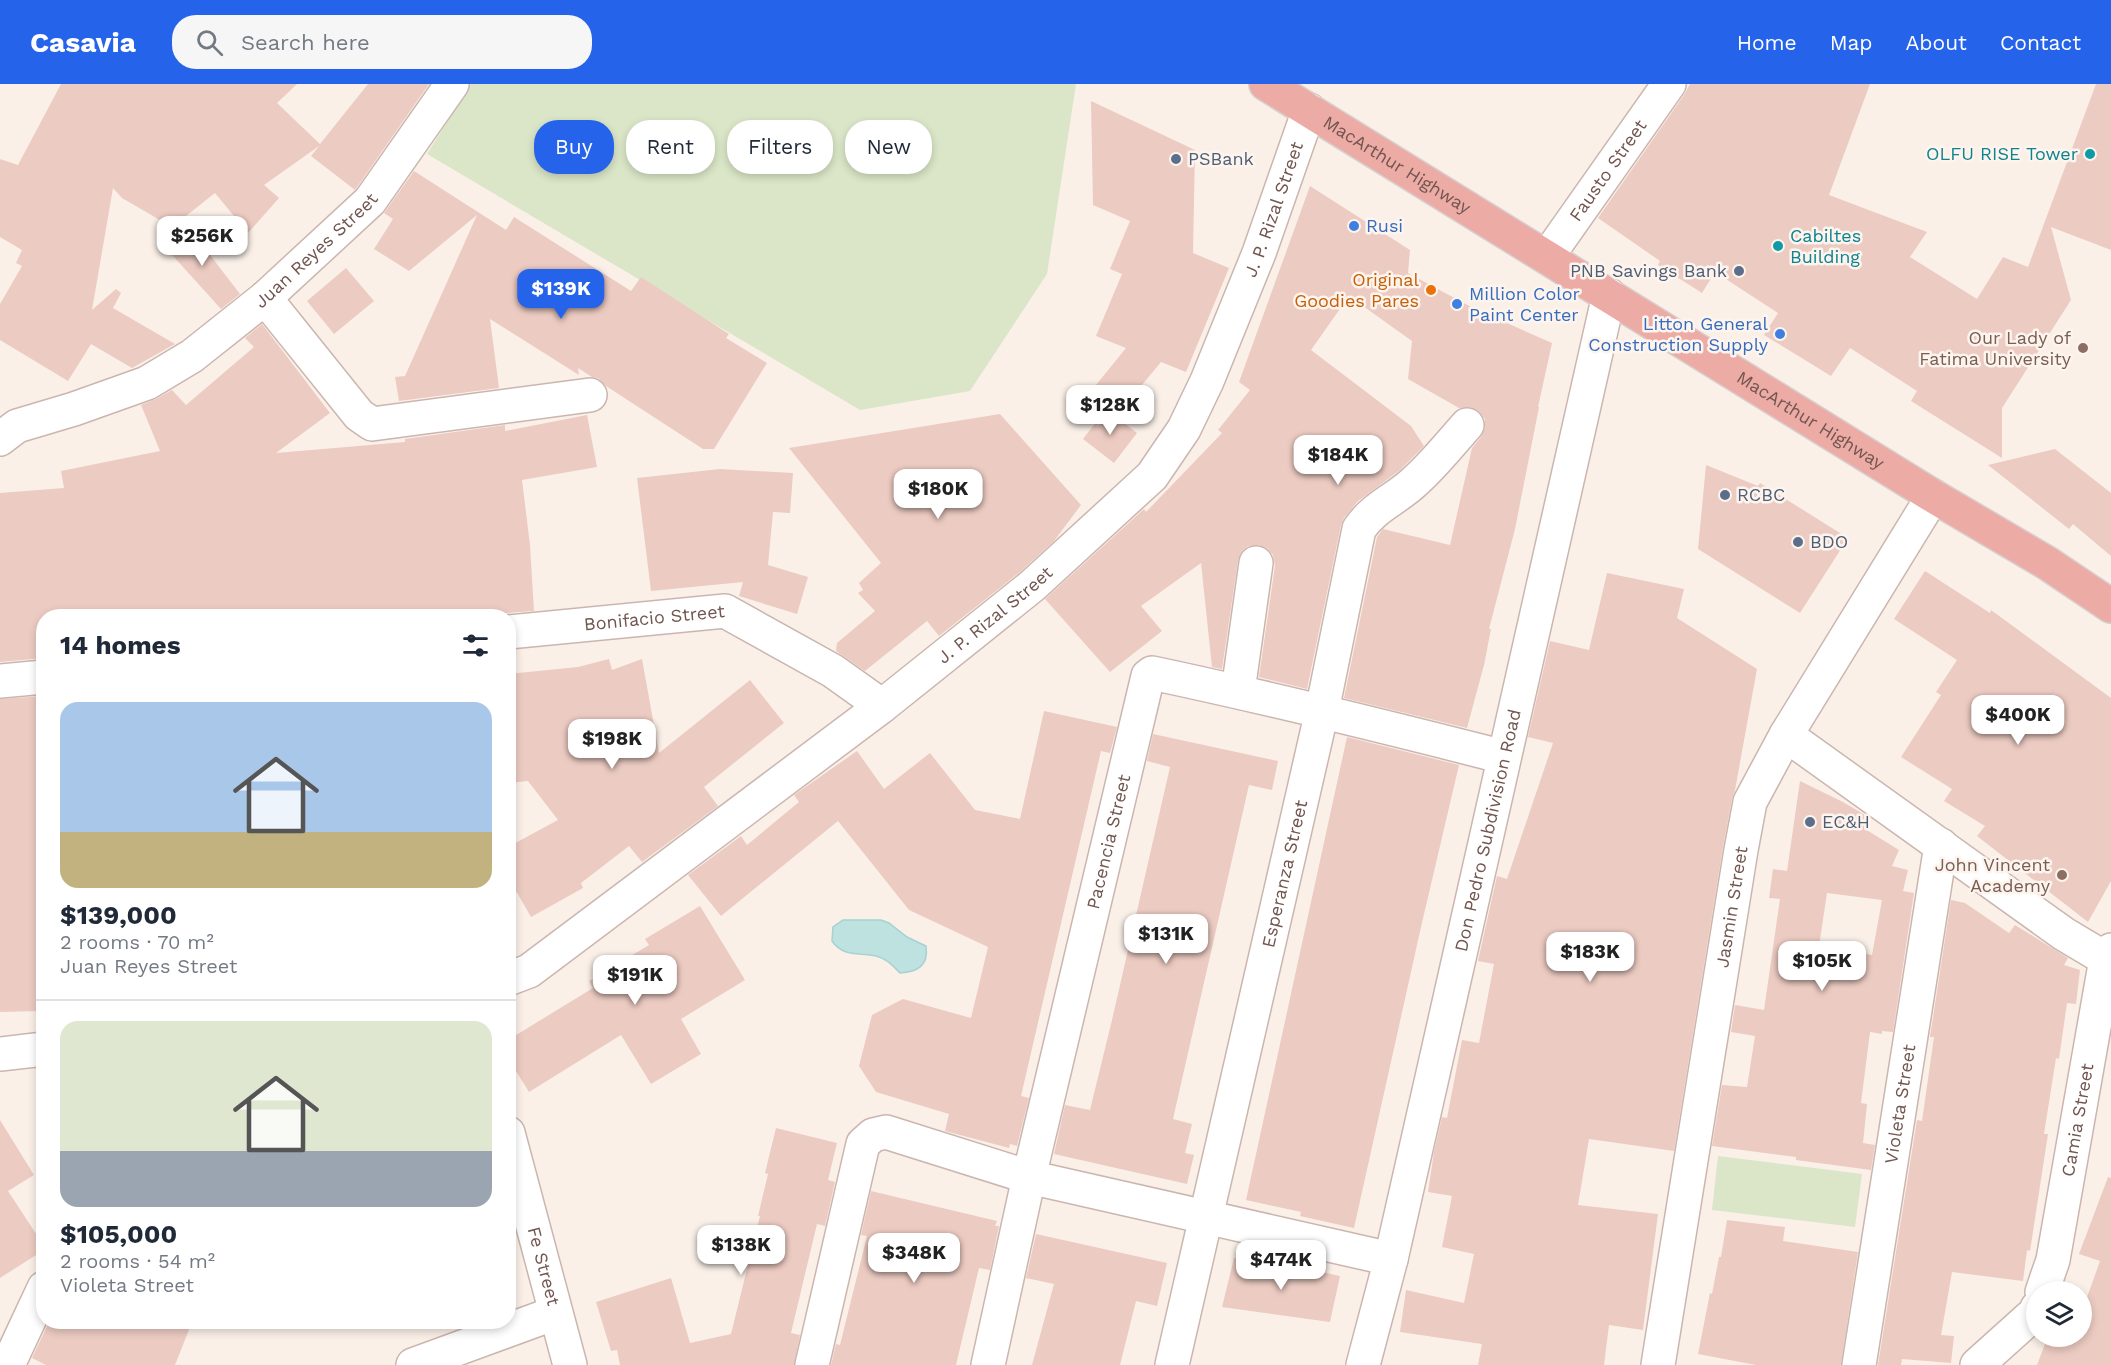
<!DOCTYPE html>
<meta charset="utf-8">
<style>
body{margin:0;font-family:"Work Sans",sans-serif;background:#f6f6f7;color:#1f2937;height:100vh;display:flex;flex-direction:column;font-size:22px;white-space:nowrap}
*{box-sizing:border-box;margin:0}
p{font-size:20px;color:#747a83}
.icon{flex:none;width:33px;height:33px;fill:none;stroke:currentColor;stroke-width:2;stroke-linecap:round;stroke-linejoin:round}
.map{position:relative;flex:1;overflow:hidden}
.details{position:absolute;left:36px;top:525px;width:480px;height:720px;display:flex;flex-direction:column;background:#fff;border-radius:24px;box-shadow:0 3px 9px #0003}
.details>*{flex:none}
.banner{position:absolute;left:534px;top:36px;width:570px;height:54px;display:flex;gap:12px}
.buttons{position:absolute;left:2026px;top:1197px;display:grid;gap:12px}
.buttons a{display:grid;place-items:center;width:66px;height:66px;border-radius:50%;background:#fff;box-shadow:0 3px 9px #0003;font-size:30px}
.price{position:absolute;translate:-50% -51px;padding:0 14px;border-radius:12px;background:#fff;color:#222;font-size:20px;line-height:39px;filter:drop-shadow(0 2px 3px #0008)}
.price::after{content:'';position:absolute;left:50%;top:36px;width:18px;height:14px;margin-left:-9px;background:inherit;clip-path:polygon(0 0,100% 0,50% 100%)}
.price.current{background:#2563eb;color:#fff}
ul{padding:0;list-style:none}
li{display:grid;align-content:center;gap:12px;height:318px;padding:0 24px}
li+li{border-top:2px solid #e0e1e3}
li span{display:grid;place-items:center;height:186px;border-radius:18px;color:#555}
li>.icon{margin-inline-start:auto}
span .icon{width:108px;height:108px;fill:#fffc;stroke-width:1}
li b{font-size:26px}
h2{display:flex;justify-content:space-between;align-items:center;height:72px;padding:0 24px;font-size:26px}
.chip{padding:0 21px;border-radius:24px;background:#fff;box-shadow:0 3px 9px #0003;font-size:21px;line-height:54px}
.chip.current{background:#2563eb;color:#fff}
header{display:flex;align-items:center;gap:36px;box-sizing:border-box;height:84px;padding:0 30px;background:#2563eb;color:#fff}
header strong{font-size:28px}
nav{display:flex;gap:33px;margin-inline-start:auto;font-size:21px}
.search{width:420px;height:54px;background:#f6f6f7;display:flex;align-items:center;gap:15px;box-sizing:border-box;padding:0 21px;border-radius:24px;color:#747a83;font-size:22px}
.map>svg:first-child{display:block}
.green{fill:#dae6c7}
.water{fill:#bee2e0;stroke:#a6d2d1;stroke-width:1.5}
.building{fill:#eccbc2;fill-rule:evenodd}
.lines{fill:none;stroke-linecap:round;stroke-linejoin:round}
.minor-casing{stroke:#cbb6af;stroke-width:36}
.highway-casing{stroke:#d7cfce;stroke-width:36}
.minor{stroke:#fff;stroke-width:33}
.highway{stroke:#edaba5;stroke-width:33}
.culture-dot{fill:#0f9aa8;stroke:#fdf4ee;stroke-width:2}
.service-dot{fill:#5c6f8a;stroke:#fdf4ee;stroke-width:2}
.shop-dot{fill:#3f7fe0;stroke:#fdf4ee;stroke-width:2}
.food-dot{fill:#e8710a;stroke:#fdf4ee;stroke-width:2}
.education-dot{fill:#8d6e63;stroke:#fdf4ee;stroke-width:2}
.labels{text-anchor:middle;stroke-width:5;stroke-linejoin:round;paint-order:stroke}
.culture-label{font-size:18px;fill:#0d838f;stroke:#fdf4ee;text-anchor:end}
.service-label{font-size:18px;fill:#4e5e75;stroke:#fdf4ee;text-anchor:start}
.street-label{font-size:18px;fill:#71554f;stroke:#fdf4ee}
.shop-label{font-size:18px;fill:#366cbe;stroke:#fdf4ee;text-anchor:start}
.food-label{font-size:18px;fill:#c56008;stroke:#fdf4ee;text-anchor:end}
.education-label{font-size:18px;fill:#785e54;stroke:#fdf4ee;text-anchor:end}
</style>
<header>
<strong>Casavia</strong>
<div class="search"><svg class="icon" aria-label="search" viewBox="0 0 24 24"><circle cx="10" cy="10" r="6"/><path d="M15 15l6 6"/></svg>Search here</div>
<nav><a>Home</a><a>Map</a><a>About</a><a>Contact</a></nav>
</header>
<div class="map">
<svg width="2111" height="1281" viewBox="0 0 2111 1281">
<rect width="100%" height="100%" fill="#faf0e8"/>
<path class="green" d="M471,0H1076L1047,190L970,307L860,326L427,70Z
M1718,1072L1862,1090L1855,1143L1712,1126Z"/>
<path class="water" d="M843,836H881L889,839L907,853L926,862C929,882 917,888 900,889C893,882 886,874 876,872C859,868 844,874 832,857L833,843Z"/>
<path class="building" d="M61,0H297L277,19L320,60L368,0H429L355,106L311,72L319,62L264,101L279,114L248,149L215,109L172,143L122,114L113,104L92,226L116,205L121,209L113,224L175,260L132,284L91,260L68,297L0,256V220L22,182L16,179L22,166L0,153V75L18,81Z
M1690,0H1870L1829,111L1927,148L1910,173L1977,215L2003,173L2028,183L2096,0H2111V166L2051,143L2071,216L2002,324V374L1911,317L1917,307L1850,264L1831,292L1764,251L1778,229L1715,188L1702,209L1658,181L1660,177L1598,134L1684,11Z
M1091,17L1195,66L1193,169L1229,184L1186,288L1161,278L1123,324L1096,301L1126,264L1096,252L1122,190L1110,185L1130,137L1093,121Z
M414,87L506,146L514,133L631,207L641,193L729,250L726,254L767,279L714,365H703L606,302L598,294L592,293L578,284L579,291L490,235L499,304L399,317L395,293L405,292L477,131L409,187L374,165L393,135L384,129Z
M1310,102L1410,166L1408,189L1475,225L1552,259L1538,323H1539L1515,445L1489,545H1491L1484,581L1467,644L1344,614L1377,453L1383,445L1450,461L1472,364L1481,353L1485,344V335L1479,327L1470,323L1459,324L1408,295L1412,257L1349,212L1311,266L1411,342L1424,362L1400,386L1358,417L1344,434L1341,441L1307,605L1259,593L1275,482L1273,471L1268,465L1259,461L1248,462L1242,467L1238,476L1222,585L1212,583L1201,479L1141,522L1162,547L1110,588L1045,515L1144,425L1146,428L1222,349L1218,346L1250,306L1239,298Z
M187,141L240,210L221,225L164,162Z
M346,184L374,217L334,250L307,217Z
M262,240L330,329L276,369L405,358V355L505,341V347L587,331L597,383L522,396L530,461L534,527L506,529L498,532H474V527L392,532H44V574L0,578V409L64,404L61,387L160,367L141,321L156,315L172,306L186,321L254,263L245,254Z
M1106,325L1137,349L1114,379L1083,355Z
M1000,330L1081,421L1054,457L1020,488L939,552L927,537L865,587L836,567L837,559L875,527L858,509L863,506L859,499L881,479L789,364Z
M2055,365L2111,409V472L2073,440L2069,445L1988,381Z
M1706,381L1758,402L1760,399L1848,454L1800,529L1698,465Z
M720,385L793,389L790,429L773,428L768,481L808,493L797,530L739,512L743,498L651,507L637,394Z
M1925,487L1990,529L1991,526L2111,614V797L2088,838L1977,752L1985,742L1944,717L1952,705L1901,673L1941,611L1936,608L1957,576L1894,535Z
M1607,489L1684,505L1677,534L1757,585L1735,706L1732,715L1723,763L1674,1067L1589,1055L1578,1121L1658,1130L1643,1246L1609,1241L1604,1281H1478L1482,1260L1400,1248L1406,1206L1464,1219L1474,1170L1442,1163L1452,1112L1428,1108L1434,1068L1442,1033L1447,1034L1462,956L1479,959L1494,880L1478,877L1497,792L1507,795L1553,659L1528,653L1550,557L1589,566Z
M609,575L612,586L642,575L659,669L750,596L784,639L704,703L718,722L642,778L629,762L581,799L583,804L531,833L508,793V763L558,736L528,697L508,699V590L578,583Z
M44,612V859H40V927L0,928V615Z
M1044,627L1117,643L1110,669L1101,667L1021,1012L1029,1014L1017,1062L1010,1060L1009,1064L945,1047L949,1030L876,1008L859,982L872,931L903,915L971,934L988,863L909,826L838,737L721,832L688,791L741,752L747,761L799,718L794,711L857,667L884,705L930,669L975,726L1020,735Z
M1153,650L1278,677L1272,706L1249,701L1173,1035L1192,1040L1185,1069L1194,1071L1187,1100L1054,1070L1065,1021L1090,1026L1112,936L1170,683L1147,677Z
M1347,653L1459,681L1421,843L1354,1144L1300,1132L1301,1128L1246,1116Z
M1800,697L1843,718L1870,734L1865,745L1899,766L1892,782L1908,786L1903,807L1914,809L1893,948L1882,947V950L1870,948L1861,1019L1867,1020L1863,1059L1875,1061L1871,1086L1796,1076V1073L1712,1062L1722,1001L1747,1003L1755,952L1731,948L1735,921L1764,926L1780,815L1769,814L1773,785L1787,787ZM1827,809L1882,816L1872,871L1819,862Z
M1951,816L1965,819L2009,849L2015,841L2068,874L2064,881L2080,886L2076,920L2067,919L2059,975L2056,974L2044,1050H2048L2030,1167L2027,1166L2023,1197L1952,1188L1941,1251L1954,1252L1951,1279L1902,1275L1901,1281H1878L1917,1036L1922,1037L1934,953H1930Z
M700,822L745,896L681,935L701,970L651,1000L621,951L529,1008L508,974V956L593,904L589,897L649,861L645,855Z
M0,1036L34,1091L8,1107L44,1162V1166L0,1194Z
M776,1044L837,1059L828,1096L835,1098L825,1142L817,1140L791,1249L800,1251L794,1281H620L617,1266L611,1267L596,1218L671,1194L690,1259L731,1250L760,1132H758L768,1090L765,1089Z
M2108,1093L2111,1094V1281H2037L2048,1252H2082V1227L2100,1177L2079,1170Z
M871,1107L997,1137L995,1142H999L990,1186L979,1184L956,1281H831L836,1260L840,1261L867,1152L861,1151Z
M1727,1136L1785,1143L1783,1157L1858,1168L1841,1281H1756L1698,1270L1710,1209L1712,1210L1719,1173H1721Z
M1036,1150L1167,1179L1157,1222L1136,1217L1120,1281H1032L1054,1200L1026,1194Z
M1234,1174L1284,1185L1285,1180L1340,1192L1330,1238L1222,1223Z
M49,1238H192L175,1281H46L32,1274Z"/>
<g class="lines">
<g class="minor-casing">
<g id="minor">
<path id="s1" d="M1547,173L1669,0"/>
<path d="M265,214L359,331L372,340L590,311"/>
<path id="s2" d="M0,355L17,342L74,325L147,299L192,272L265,214L370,117L452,0"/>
<path id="s3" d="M508,548L725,527L833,587L882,622"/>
<path d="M0,597L44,593"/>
<path d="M1238,607L1256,479"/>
<path d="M1786,651L2064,850L2106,875"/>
<path id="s4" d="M508,895L529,887L882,622L1032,502L1152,392L1184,345L1207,297L1259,169L1309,26"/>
<path d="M0,970L44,965"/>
<path id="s5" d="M508,1049L570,1281"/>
<path id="s6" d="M2042,1208L2053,1176L2106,875L2111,866"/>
<path d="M8,1281L44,1204"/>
<path d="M413,1281L555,1229"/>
<path d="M812,1281L863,1060L873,1051L886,1048L1029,1093L1391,1175"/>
<path id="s7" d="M988,1281L1029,1093L1148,592L1152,589C1270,614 1387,643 1504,673"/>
<path id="s8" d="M1172,1281L1322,627L1359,445C1373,424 1394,416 1412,400C1433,382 1449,361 1467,341"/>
<path id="s9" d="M1363,1281L1391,1175L1609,211"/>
<path id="s10" d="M1658,1281L1741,766L1750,718L1786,651L1933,412"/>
<path id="s11" d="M1859,1281L1941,761"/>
<path d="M1977,1281L2036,1228L2037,1224"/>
</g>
</g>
<g class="highway-casing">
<g id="highway">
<path id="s12" d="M1266,0L1933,412L2047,479L2111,522"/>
</g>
</g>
<use href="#minor" class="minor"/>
<use href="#highway" class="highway"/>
</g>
<g class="culture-dot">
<circle cx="2090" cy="70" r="6"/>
<circle cx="1778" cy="162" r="6"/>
</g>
<g class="service-dot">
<circle cx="1176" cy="75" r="6"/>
<circle cx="1739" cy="187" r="6"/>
<circle cx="1725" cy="411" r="6"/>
<circle cx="1798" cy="458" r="6"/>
<circle cx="1810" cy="738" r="6"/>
</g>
<g class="shop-dot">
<circle cx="1354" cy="142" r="6"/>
<circle cx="1457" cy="220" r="6"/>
<circle cx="1780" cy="250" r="6"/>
</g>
<circle class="food-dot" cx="1431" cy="206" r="6"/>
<g class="education-dot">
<circle cx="2083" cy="264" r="6"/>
<circle cx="2062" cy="791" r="6"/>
</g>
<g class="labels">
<g class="culture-label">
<text x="2078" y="76">OLFU RISE Tower</text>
<text x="1790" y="158" text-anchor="start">Cabiltes<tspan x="1790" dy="21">Building</tspan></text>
</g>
<g class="service-label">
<text x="1188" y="81">PSBank</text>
<text x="1727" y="193" text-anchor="end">PNB Savings Bank</text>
<text x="1737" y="417">RCBC</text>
<text x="1810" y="464">BDO</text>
<text x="1822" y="744">EC&amp;H</text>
</g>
<g class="street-label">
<text dy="6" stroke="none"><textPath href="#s12" startOffset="154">MacArthur Highway</textPath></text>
<text dy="6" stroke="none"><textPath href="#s1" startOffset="106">Fausto Street</textPath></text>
<text dy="6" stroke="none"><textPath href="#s4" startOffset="1113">J. P. Rizal Street</textPath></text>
<text dy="6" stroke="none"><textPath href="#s2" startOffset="374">Juan Reyes Street</textPath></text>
<text dy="6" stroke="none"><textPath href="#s12" startOffset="640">MacArthur Highway</textPath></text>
<text dy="6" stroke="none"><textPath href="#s4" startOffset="609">J. P. Rizal Street</textPath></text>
<text dy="6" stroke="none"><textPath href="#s3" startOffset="147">Bonifacio Street</textPath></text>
<text dy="6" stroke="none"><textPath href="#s9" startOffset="549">Don Pedro Subdivision Road</textPath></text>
<text dy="6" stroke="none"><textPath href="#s7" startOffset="537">Pacencia Street</textPath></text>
<text dy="6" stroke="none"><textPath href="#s8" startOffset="504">Esperanza Street</textPath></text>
<text dy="6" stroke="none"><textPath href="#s10" startOffset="464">Jasmin Street</textPath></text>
<text dy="6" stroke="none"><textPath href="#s11" startOffset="264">Violeta Street</textPath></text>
<text dy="6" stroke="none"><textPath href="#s6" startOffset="176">Camia Street</textPath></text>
<text dy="6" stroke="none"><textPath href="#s5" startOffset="138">Fe Street</textPath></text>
</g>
<g class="shop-label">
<text x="1366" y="148">Rusi</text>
<text x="1469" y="216">Million Color<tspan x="1469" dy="21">Paint Center</tspan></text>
<text x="1768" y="246" text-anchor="end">Litton General<tspan x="1768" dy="21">Construction Supply</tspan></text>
</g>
<g class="food-label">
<text x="1419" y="202">Original<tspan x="1419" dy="21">Goodies Pares</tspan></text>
</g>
<g class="education-label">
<text x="2071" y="260">Our Lady of<tspan x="2071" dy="21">Fatima University</tspan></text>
<text x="2050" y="787">John Vincent<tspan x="2050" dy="21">Academy</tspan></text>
</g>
</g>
</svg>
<div class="buttons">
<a><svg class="icon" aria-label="layers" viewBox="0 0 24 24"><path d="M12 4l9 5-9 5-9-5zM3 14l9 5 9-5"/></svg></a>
</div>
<b class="price" style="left:202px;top:183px">$256K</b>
<b class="price current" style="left:561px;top:236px">$139K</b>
<b class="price" style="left:1110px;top:352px">$128K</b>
<b class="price" style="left:1338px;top:402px">$184K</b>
<b class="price" style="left:938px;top:436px">$180K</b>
<b class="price" style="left:2018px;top:662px">$400K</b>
<b class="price" style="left:612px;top:686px">$198K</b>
<b class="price" style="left:1166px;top:881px">$131K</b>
<b class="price" style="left:1590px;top:899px">$183K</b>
<b class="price" style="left:1822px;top:908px">$105K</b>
<b class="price" style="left:635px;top:922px">$191K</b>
<b class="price" style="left:741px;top:1192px">$138K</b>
<b class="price" style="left:914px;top:1200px">$348K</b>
<b class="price" style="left:1281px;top:1207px">$474K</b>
<div class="banner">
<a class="chip current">Buy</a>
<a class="chip">Rent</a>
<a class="chip">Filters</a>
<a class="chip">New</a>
</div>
<section class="details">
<h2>14 homes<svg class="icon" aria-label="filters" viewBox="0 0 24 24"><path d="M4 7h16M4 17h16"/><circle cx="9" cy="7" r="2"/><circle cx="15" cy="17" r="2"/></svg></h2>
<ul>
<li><span style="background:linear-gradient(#a9c7e8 70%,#c2b280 0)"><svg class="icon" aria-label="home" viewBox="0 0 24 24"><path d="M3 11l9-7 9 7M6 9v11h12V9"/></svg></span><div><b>$139,000</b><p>2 rooms · 70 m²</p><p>Juan Reyes Street</p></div></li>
<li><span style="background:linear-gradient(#dfe7d0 70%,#9aa5b1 0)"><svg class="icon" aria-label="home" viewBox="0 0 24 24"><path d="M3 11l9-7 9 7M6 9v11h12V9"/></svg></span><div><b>$105,000</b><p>2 rooms · 54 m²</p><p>Violeta Street</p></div></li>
</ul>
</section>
</div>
